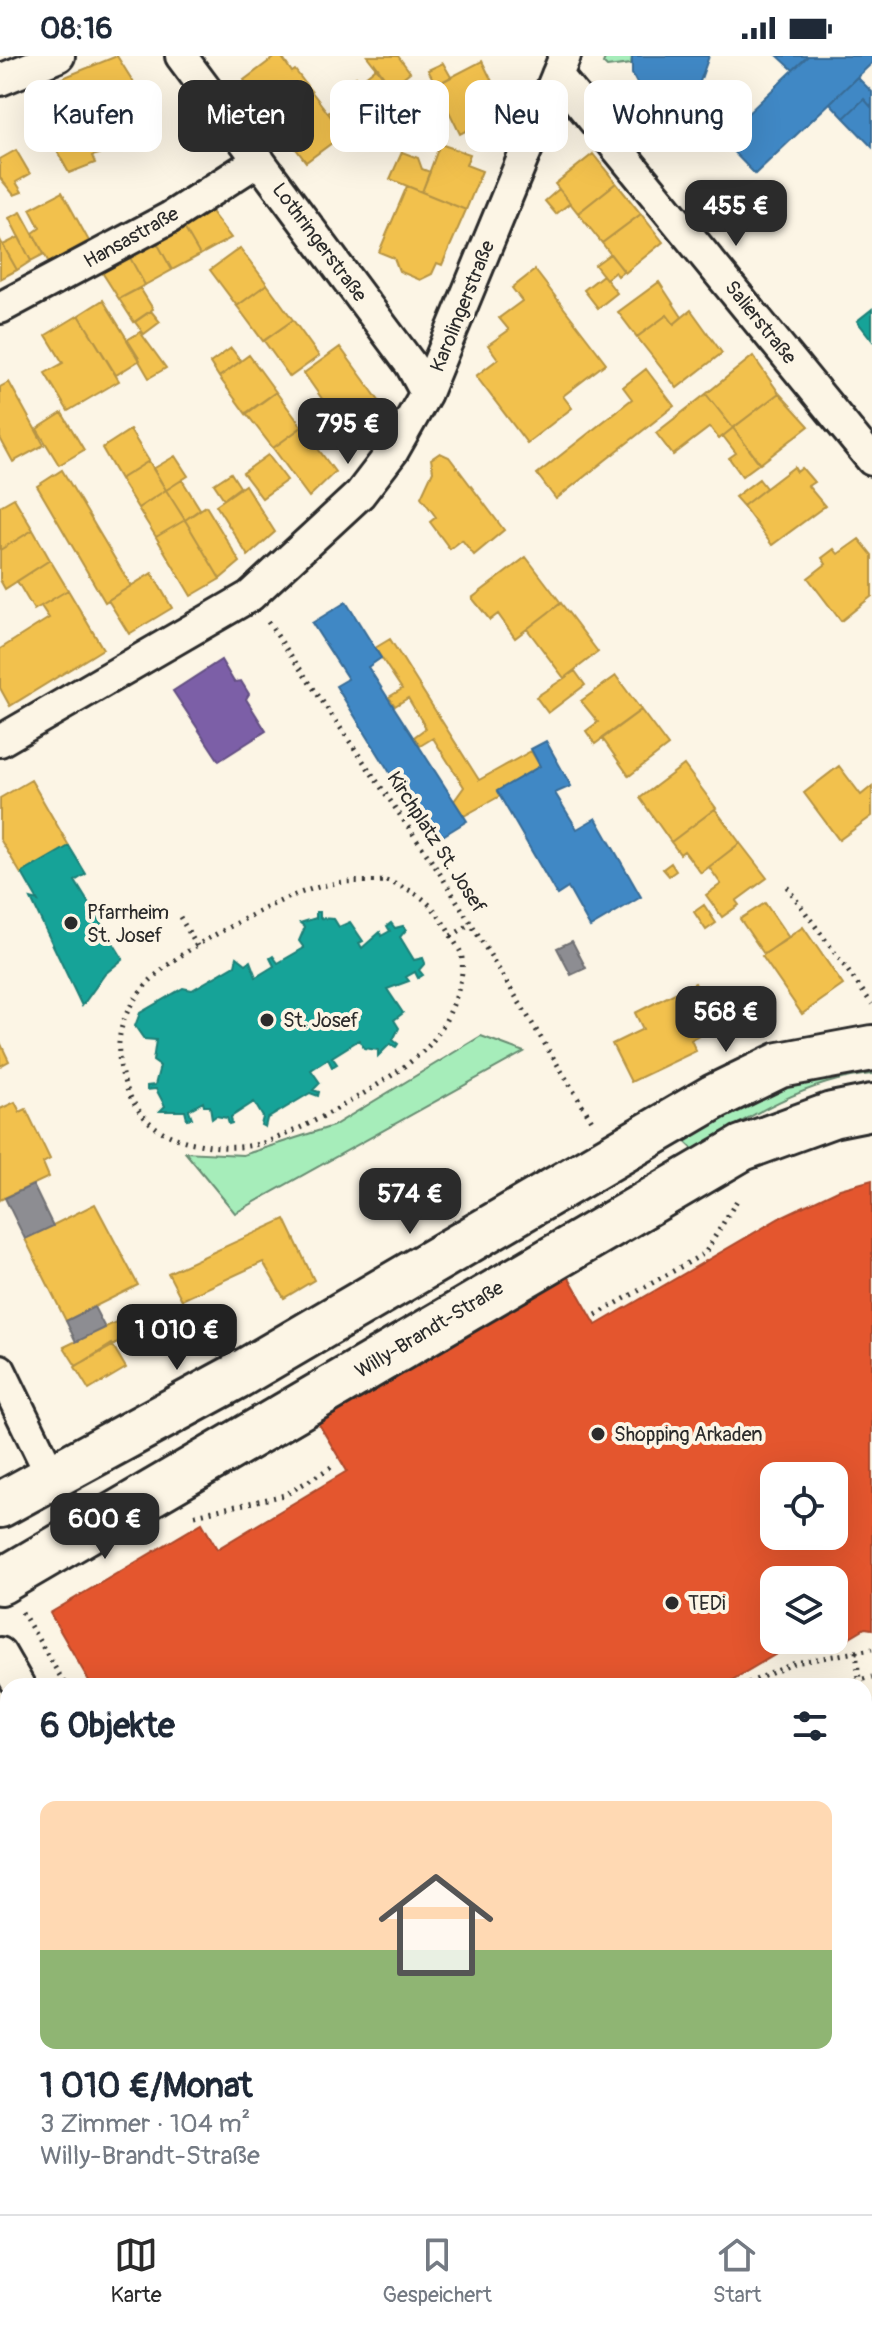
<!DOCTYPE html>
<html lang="de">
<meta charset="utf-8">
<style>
body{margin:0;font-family:Pangolin,sans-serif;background:#f2f2f3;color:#1f2937;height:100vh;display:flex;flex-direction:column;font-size:30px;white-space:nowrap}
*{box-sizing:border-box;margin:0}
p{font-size:26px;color:#747a83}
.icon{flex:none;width:44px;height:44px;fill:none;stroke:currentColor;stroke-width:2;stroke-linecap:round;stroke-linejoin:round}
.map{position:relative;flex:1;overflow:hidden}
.side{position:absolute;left:0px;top:1622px;width:872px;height:536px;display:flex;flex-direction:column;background:#fff;border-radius:24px 24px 0 0;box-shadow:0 8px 32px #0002}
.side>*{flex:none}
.guide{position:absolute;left:24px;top:24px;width:824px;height:72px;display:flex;gap:16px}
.fabs{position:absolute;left:760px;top:1406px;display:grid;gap:16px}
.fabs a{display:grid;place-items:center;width:88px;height:88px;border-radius:16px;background:#fff;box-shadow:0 8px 32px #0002;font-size:40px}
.price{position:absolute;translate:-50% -68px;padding:0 18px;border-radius:16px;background:#2b2b2b;color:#fff;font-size:26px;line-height:52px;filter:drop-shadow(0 2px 4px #0008)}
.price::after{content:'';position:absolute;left:50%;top:48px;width:24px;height:18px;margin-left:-12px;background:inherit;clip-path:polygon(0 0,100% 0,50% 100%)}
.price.current{background:#222;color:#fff}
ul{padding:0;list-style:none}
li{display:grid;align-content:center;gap:16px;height:424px;padding:0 40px}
li span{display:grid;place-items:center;height:248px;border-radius:16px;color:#555}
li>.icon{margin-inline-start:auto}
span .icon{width:144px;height:144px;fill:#fffc;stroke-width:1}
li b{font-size:34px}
h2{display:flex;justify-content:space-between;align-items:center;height:96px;padding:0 40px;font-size:34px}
.tag{padding:0 28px;border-radius:16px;background:#fff;box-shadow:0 8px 32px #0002;font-size:28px;line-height:72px}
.tag.current{background:#2b2b2b;color:#fff}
.status{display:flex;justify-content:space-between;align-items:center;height:56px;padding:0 40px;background:#fff;direction:ltr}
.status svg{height:22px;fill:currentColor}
.menu{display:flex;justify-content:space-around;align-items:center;height:112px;border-top:2px solid #e0e1e3;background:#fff;font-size:22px;color:#747a83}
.menu a{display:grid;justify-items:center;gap:4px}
.menu .current{color:#2b2b2b}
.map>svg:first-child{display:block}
.green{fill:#a6edba;stroke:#688c72;stroke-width:2}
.water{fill:#92d1f3;stroke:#698fa3;stroke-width:2}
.homes{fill:#f2c14e;stroke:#b69444;stroke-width:2}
.shops{fill:#e4572e;stroke:#ac4a2d;stroke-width:2;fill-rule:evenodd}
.offices{fill:#7b5ea7;stroke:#634f82;stroke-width:2}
.schools{fill:#3f88c5;stroke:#396c97;stroke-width:2}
.public{fill:#17a398;stroke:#1d7f77;stroke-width:2}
.industry{fill:#8d8d92;stroke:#707073;stroke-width:2}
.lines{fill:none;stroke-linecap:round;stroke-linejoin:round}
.street-casing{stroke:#2b2b2b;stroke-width:36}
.secondary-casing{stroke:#2b2b2b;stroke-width:50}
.path{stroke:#2b2b2b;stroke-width:5;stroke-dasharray:2 6;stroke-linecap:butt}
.street{stroke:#fcf5e5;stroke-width:30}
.secondary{stroke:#fcf5e5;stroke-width:44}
.poi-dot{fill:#2b2b2b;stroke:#fcf5e5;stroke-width:3}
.labels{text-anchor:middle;stroke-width:8;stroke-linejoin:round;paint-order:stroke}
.street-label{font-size:20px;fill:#2b2b2b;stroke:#fcf5e5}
.poi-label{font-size:20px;fill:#2b2b2b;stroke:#fcf5e5;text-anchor:start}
</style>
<div class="status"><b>08:16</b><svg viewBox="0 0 49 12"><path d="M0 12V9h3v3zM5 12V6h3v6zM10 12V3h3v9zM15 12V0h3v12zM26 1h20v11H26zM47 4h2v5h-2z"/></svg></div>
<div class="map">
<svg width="872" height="2158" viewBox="0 0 872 2158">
<rect width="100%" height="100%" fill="#fcf5e5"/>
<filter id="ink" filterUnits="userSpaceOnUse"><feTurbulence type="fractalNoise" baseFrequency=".0125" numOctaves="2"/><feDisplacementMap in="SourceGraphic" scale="16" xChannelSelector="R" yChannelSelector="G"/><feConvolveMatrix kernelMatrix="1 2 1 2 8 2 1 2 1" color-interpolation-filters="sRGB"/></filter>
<g filter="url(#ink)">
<path class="green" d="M606,0H632L631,8L607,11L603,7Z
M481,980L524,996L235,1157L185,1096L243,1099L333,1070Z
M872,1009V1018C808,1024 748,1060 695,1095L680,1081L768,1035Z"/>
<path class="water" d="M872,1646V1789L864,1790V1647Z
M345,2150H519L513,2158H339Z"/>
<path class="homes" d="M117,0L139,35L71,62L55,25Z
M276,0H281L292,16L295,14L344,78L306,106L244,24Z
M367,0H398L410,16L391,31Z
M482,5L506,54L460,78L436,29Z
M443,7L451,21L436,29L428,14Z
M375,8L401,44L361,74L352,63L340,73L328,57L340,48L333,38L356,21L359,26L375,13Z
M114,45L130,85L99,98L83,57Z
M83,57L99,98L92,100L95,107L69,117L52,86L76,76L71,62Z
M440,88L470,98L466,109L482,115L466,154L422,136Z
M16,94L30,118L16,126L22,136L14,139L0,122V103Z
M402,96L418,102L422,113L430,116L422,136L390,123Z
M593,98L616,127L578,157L555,128Z
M616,127L641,158L602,187L578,157Z
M407,130L466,154L442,209L437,207L432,218L420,224L399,215L394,202L379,196Z
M559,133L570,147L556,158L545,145Z
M62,136L89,185L49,207L33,177L40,172L30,153Z
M209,153L231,182L200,199L182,168Z
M21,156L44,198L31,205L9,162Z
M641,158L663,186L625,217L602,187Z
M182,168L200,199L172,214L155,183Z
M19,181L31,205L17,214L3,189Z
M155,183L172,214L145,229L128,198Z
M0,184L17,214L0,223Z
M240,192L267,228L237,250L210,214Z
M128,198L145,229L119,243L100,213Z
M610,198L624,215L618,220L615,216L606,223L595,209Z
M535,214L606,307L563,340L572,352L527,387L476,320L498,303L488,289L509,274L499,262L522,245L512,232Z
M603,219L617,237L598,252L584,234Z
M659,226L682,261L674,268L667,259L637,281L618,256Z
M267,228L293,264L263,285L237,250Z
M140,232L153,253L134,266L119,243Z
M103,244L140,304L116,319L79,259Z
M691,254L722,297L677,332L637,281L667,259L674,268Z
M151,255L160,266L144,278L135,266Z
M79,259L119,325L68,355L45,317L63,307L46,279Z
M293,264L319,300L290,321L264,285Z
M140,276L166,312L149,322L127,284Z
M340,291L385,353L348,380L304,317Z
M231,292L241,305L219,321L210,307Z
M249,299L276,336L246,358L219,321Z
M753,300L779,337L733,372L706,338Z
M646,313L674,350L556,443L537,418L632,343L623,331Z
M9,326L44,389L13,406L0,382V331Z
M276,336L302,371L273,392L246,357Z
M779,337L809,370L760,408L733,372Z
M706,338L733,372L719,383L710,371L673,399L656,377Z
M62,357L84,394L59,409L37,373Z
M335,360L347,378L337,385L324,368Z
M302,371L335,416L309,441L273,392Z
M733,372L760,407L742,420L729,402L736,397L723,380Z
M130,374L149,405L120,423L102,392Z
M440,397L449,401L504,474L474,499L462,484L450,493L430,466L436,461L421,441L433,415L431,403Z
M268,399L287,424L262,442L243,417Z
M175,400L188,420L166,434L153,413Z
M149,405L166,434L138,452L120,423Z
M794,411L797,416L802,412L814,426L808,430L825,450L772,489L743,450Z
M62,414L131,530L105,546L37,430Z
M231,417L240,431L224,443L214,428Z
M759,423L766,432L743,450L735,441Z
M182,424L200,453L185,464L166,434Z
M245,429L275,476L248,500L216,449Z
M166,434L185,464L156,481L138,452Z
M14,442L33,474L0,494V450Z
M206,450L240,506L220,523L185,464Z
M185,464L220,523L191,540L156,481Z
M33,474L50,504L5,533L0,524V494Z
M859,483L872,499V540L841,565L808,522L826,508L822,502L834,493L838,498Z
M526,501L561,547L515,582L498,558L490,564L472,542Z
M50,504L68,534L34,554L17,525Z
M152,517L172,552L129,578L108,544Z
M68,534L103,593L10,650L0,632V593L49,562L41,550Z
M561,547L598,596L564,622L527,573Z
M390,583L479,724L531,695L540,710L497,735L500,740L464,760L454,745L464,731L433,682L420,690L414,681L426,672L408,642L395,650L389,641L402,633L375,592Z
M575,615L585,629L548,657L536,641Z
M616,620L641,654L595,688L586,675L598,666L581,645Z
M641,654L668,690L629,720L602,682Z
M684,709L716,752L671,786L640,742Z
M839,710L861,739L872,730V760L839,784L804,737Z
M31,724L69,790L21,818L0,783V742Z
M715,753L740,787L701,817L684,795L680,798L671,786Z
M740,787L767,822L736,845L739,849L722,861L706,839L721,828L709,811Z
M671,807L676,815L669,820L663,813Z
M765,847L789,882L764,898L740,863Z
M704,849L716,867L706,874L694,856Z
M803,871L843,929L802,958L762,900Z
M695,927L716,971L691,984L696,995L631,1026L612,988L643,973L635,957Z
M0,986L9,1005L0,1010Z
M15,1046L20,1056L26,1053L50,1103L43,1107L49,1121L0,1144V1053Z
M95,1148L138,1229L66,1265L25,1183Z
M285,1163L314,1224L284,1242L263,1206L182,1244L168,1217Z
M118,1265L127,1282L76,1310L64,1291Z
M112,1288L126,1312L89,1334L75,1311Z
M864,1850H872V2010L864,2024Z
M564,2150H581L573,2158H560Z"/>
<path class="shops" d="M872,1124V1573L865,1572L830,1593L824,1584H834V1524H774V1584H800L722,1630H92L50,1557L202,1467L217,1493L347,1415L317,1365L567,1218L596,1269L783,1160L840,1133ZM774,1420H834V1480H774Z
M0,1732L8,1746V1835L0,1838Z
M8,1868V2038L0,2028V1871Z
M94,2150H201L200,2158H100Z
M581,2150H667L659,2158H573Z"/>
<path class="offices" d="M221,604L234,626L241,625L249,638L246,643L266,675L219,705L173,635Z"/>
<path class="schools" d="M632,0H709L697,34L683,44L666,46L651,42L640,33L632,18Z
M778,0H808L793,14Z
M808,0H872V7L755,118L721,83Z
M857,21L872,36V52L864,43L844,62L830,47Z
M864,43L872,52V91L844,62Z
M346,546L381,602L368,611L467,765L433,786L336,630L348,623L312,567Z
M546,685L571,730L555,737L577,773L596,762L641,841L590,871L568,832L557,839L497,735L540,710L531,693Z"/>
<path class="public" d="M872,253V284L857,265Z
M69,790L86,818L75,825L123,903L105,918L82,950L31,843L38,845L22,817Z
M316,856H320V862L334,863L339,871L350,866L363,885L359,887L362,892L380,876L381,880L390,875L387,870L391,867L395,872L403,870L406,874L400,881L414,904L423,902L425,907L419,914L423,919L418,922L415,916L406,921L409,925L387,933L403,957L394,964L399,972L393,984L398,988L396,991L390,988L378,1000V994L364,992L359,984L332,1001L337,1008L332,1011L328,1003L311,1014L320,1027L313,1034L319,1036L318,1040L310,1037L267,1063L265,1071L261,1069L263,1061L254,1046L231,1061L232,1067L229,1068L227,1062L216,1060L212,1063L210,1050H204L203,1046L189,1054L192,1062L187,1063L185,1055H160L165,1050L156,1033L147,1034V1030L155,1029L160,1010L153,1005L156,984L144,983L135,970L140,957L183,932L192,934L235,909L237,901L246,908L250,905L256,921L274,910L270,902L273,900L278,907L304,892L299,885L305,871L300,867L316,862Z"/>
<path class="industry" d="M572,885L586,912L571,919L557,892Z
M33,1129L53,1170L25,1183L5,1142Z
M94,1251L105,1272L76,1286L66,1265Z"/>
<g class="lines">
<g class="street-casing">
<path id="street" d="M181,0L411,309L426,337
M557,19L872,404
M0,24L59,0
M0,252L169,162L259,104
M0,685L250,540L360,438L393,395L426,337L565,0
M0,1314L53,1423
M0,1597L19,1630
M0,1850L8,1847
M0,2076L8,2086
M864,2139L872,2138
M61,2150L67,2158
M241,2150L242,2158
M734,2158L753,2150"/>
</g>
<g class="secondary-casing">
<path id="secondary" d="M0,1449L239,1319L714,1041L780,1009L872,992
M0,1526L742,1092L832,1059L872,1051"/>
</g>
<path class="path" d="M268,566L439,816L594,1068
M386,825C419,836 431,845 449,876C452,883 458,890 461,897C468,923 447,968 431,987C405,1018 299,1078 259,1088C237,1093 216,1092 194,1087C158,1080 137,1061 125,1028C96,944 174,900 237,867C269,850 307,830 344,826C357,825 372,826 386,825Z
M787,831L872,948
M180,861L197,890
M451,880L471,868
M596,1259L705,1197L739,1141
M195,1459L285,1439L333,1410
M22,1556L66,1630
M856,1595L859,1623
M741,1630L795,1607L872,1593
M832,1630L872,1621
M864,1796L872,1795
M285,2158L290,2150
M316,2158L321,2150
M539,2158L545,2150"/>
<use href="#street" class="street"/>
<use href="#secondary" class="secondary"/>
</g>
</g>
<g class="poi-dot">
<circle cx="71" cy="867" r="8"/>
<circle cx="267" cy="964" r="8"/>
<circle cx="598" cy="1378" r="8"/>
<circle cx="672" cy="1547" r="8"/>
</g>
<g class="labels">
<g class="street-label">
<text transform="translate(131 181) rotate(-29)" y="7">Hansastraße</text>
<text transform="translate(320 186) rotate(53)" y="7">Lothringerstraße</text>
<text transform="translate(462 250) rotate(-68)" y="7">Karolingerstraße</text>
<text transform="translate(761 266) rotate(51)" y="7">Salierstraße</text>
<text transform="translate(437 786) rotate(57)" y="7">Kirchplatz St. Josef</text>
<text transform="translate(429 1273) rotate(-31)" y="7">Willy-Brandt-Straße</text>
</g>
<g class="poi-label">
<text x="87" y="863">Pfarrheim<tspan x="87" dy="23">St. Josef</tspan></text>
<text x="283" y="971">St. Josef</text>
<text x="614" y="1385">Shopping Arkaden</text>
<text x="688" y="1554">TEDi</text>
</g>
</g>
</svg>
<div class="fabs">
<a><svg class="icon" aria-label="locate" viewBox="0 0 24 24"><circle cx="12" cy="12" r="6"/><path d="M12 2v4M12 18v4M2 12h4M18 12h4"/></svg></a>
<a><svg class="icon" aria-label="layers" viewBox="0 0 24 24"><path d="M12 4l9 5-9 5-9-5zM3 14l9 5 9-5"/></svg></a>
</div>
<b class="price" style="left:736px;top:192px">455 €</b>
<b class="price" style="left:348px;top:410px">795 €</b>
<b class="price" style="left:726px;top:998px">568 €</b>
<b class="price" style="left:410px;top:1180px">574 €</b>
<b class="price current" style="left:177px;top:1316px">1 010 €</b>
<b class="price" style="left:105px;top:1505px">600 €</b>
<div class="guide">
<a class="tag">Kaufen</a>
<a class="tag current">Mieten</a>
<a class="tag">Filter</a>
<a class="tag">Neu</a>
<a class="tag">Wohnung</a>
</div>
<section class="side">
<h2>6 Objekte<svg class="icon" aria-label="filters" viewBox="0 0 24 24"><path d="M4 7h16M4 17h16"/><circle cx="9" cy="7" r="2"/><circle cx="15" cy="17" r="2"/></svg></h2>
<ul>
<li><span style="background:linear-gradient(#ffd9b3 60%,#8fb573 0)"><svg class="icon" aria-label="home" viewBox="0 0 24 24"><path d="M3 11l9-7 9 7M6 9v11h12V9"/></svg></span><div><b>1 010 €/Monat</b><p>3 Zimmer · 104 m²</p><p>Willy-Brandt-Straße</p></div></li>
</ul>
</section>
</div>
<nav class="menu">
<a class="current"><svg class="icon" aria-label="map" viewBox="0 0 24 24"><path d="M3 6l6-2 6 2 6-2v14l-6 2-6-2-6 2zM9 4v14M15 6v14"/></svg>Karte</a>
<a><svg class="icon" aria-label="saved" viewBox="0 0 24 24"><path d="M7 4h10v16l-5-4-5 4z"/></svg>Gespeichert</a>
<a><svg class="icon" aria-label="home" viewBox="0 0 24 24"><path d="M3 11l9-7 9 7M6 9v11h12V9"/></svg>Start</a>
</nav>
